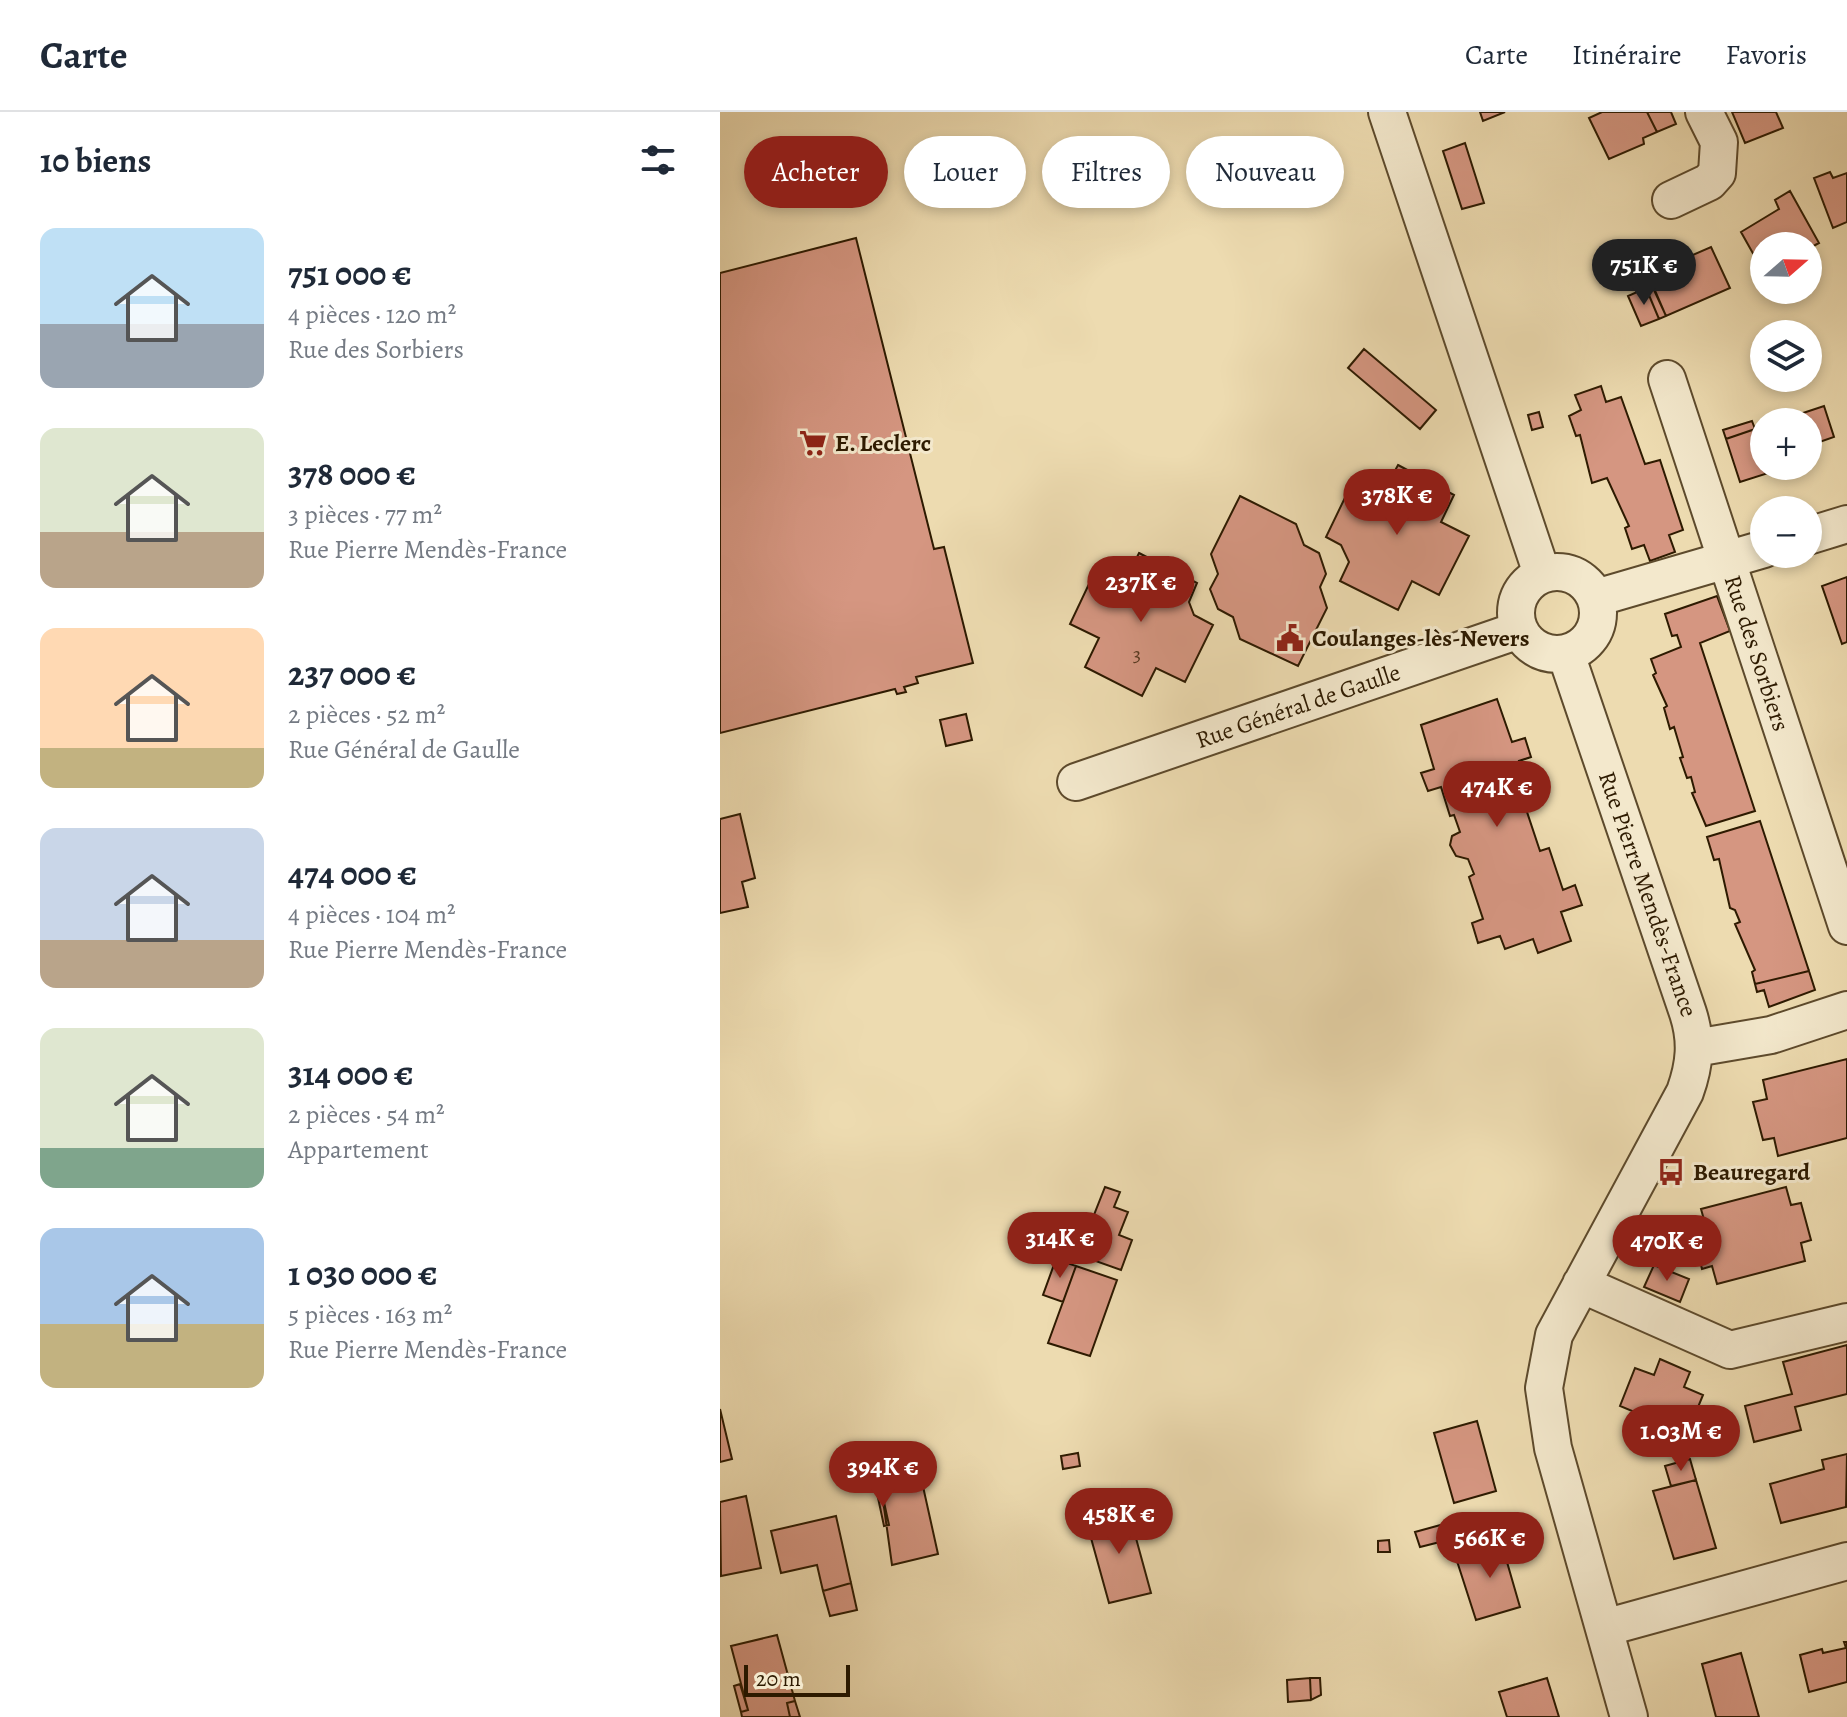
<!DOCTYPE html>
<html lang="fr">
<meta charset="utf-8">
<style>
body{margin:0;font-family:Alegreya,serif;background:#f6f6f7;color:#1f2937;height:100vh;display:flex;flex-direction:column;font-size:30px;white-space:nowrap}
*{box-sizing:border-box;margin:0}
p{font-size:26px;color:#747a83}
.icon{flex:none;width:44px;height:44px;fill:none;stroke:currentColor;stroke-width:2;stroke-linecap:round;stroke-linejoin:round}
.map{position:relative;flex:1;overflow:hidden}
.sheet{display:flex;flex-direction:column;background:#fff;width:720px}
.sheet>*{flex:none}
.top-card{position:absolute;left:24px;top:24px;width:760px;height:72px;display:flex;gap:16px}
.needle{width:52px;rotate:70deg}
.tools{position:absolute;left:1030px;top:120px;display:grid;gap:16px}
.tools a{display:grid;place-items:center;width:72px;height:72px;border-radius:50%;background:#fff;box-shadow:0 4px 12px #0003;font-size:40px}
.scale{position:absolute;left:24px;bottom:20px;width:106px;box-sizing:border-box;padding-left:8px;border:4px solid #2d1a00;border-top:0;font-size:22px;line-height:28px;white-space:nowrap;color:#2d1a00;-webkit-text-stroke:6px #f3e8cc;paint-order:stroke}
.price{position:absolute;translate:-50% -68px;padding:0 18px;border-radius:28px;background:#8f2418;color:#fff;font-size:26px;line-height:52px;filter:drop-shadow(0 2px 4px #0008)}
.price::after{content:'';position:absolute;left:50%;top:48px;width:24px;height:18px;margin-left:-12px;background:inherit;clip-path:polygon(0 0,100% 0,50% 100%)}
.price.on{background:#222;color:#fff}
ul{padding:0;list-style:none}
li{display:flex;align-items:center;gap:24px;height:200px;padding:0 40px}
li span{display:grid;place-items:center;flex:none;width:224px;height:160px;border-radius:16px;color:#555}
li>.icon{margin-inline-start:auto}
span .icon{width:96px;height:96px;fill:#fffc;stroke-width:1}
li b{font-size:34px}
h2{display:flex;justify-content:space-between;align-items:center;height:96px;padding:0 40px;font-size:34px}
.tag{padding:0 28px;border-radius:36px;background:#fff;box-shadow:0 4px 12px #0003;font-size:28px;line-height:72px}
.tag.on{background:#8f2418;color:#fff}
header{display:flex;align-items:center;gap:48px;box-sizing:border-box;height:112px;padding:0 40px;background:#fff;border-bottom:2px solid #e0e1e3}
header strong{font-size:38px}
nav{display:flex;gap:44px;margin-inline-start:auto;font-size:28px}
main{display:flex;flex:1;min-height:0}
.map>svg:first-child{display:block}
.building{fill:#d59681;stroke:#2d1a00;stroke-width:2}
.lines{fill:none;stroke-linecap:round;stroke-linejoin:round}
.minor-casing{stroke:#5d4a2c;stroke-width:40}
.minor{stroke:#f3e8cc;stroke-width:36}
.labels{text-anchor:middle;stroke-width:6;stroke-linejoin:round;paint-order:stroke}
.number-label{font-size:20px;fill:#573920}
.poi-label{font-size:24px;font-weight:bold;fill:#2d1a00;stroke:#f3e8cc;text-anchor:start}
.street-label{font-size:24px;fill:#2d1a00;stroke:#f3e8cc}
</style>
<header>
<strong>Carte</strong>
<nav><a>Carte</a><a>Itinéraire</a><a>Favoris</a></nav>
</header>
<main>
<section class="sheet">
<h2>10 biens<svg class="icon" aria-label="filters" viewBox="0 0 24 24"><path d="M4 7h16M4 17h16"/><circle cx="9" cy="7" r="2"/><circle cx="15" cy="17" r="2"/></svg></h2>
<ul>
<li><span style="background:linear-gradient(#bfe0f5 60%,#9aa5b1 0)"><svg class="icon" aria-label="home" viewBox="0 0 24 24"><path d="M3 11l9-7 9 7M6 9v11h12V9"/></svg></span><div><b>751 000 €</b><p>4 pièces · 120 m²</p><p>Rue des Sorbiers</p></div></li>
<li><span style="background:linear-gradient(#dfe7d0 65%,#b9a48a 0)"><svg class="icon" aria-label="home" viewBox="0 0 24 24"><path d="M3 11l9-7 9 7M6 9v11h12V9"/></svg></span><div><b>378 000 €</b><p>3 pièces · 77 m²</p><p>Rue Pierre Mendès-France</p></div></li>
<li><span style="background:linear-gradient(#ffd9b3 75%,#c2b280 0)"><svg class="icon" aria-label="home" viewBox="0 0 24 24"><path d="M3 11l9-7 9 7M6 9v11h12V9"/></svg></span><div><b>237 000 €</b><p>2 pièces · 52 m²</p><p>Rue Général de Gaulle</p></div></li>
<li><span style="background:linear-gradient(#c9d6e8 70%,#b9a48a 0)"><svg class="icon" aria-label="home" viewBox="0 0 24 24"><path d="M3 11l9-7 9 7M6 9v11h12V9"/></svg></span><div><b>474 000 €</b><p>4 pièces · 104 m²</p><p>Rue Pierre Mendès-France</p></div></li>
<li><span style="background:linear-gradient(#dfe7d0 75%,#7fa58c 0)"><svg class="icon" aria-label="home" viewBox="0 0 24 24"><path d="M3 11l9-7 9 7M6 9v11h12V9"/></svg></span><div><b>314 000 €</b><p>2 pièces · 54 m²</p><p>Appartement</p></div></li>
<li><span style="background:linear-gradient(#a9c7e8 60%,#c2b280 0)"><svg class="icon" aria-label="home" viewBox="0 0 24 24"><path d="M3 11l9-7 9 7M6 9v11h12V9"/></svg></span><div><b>1 030 000 €</b><p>5 pièces · 163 m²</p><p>Rue Pierre Mendès-France</p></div></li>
</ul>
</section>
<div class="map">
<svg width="1127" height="1605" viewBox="0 0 1127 1605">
<rect width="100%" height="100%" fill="#eddbb0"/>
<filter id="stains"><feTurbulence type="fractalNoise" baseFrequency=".0025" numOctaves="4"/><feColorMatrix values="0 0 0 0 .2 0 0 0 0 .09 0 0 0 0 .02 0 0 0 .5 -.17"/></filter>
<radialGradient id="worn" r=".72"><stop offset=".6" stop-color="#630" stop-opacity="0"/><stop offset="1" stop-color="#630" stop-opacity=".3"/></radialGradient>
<path class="building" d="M760,0H785L763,9Z
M882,0H927L937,20L923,26L924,32L889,47L869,6Z
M927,0H951L956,12L937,20Z
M1012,0H1056L1063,16L1025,31Z
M745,31L764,91L742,97L723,39Z
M1110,60L1113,66L1127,61V110L1113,116L1094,66Z
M1070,79L1099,131L1088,137V134H1044V161L1021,120L1059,97L1055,88Z
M136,126L214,437L224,435L253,551L196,565L198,571L184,575L186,580L177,582L175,577L0,621V161Z
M991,135L1010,176L946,204L927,163Z
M933,174L946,204L939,207L926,176Z
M926,176L939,207L921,214L908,184Z
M644,237L716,298L700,317L628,256Z
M881,274L886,290L901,285L925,352L940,348L963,418L949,423L955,440L930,449L924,433L912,437L905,416L909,414L887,366L872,371L860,323L856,324L849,304L861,298L855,283Z
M1104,294L1114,325L1088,334V310H1072L1071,305Z
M819,300L823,315L812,318L808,303Z
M1032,309L1035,317L1006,327L1003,318Z
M1044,314V354H1070L1020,370L1006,327Z
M678,353L734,383L721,410L749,424L719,483L692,469L678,498L620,469L629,450L621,433L606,425L634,367L663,381Z
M520,384L576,412L584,433L599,441L606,462L600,475L607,496L578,554L520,527L513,505L498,497L490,477L498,462L491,442Z
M419,441L477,471L469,490L474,503L493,513L465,570L436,556L422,584L365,555L379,526L350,512L377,455L405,469Z
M1127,465V530L1122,532L1102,474Z
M997,484L1010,519L980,531L1035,699L986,714L972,681L975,680L971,665L967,666L960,646L963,645L954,615L950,617L944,596L947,594L933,563L936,561L931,547L961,535L957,523L952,524L945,502Z
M777,587L792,630L805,626L811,645L799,649L808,677L800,679L820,739L829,736L843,778L855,773L862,793L841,800L851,829L818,841L813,827L785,837L780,824L758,831L752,811L763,807L749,765L754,762L748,747L736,744L730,733L732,724L740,720L734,703L730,704L721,675L708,679L701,661L714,657L701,613Z
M246,602L252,628L226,634L220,608Z
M20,702L35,766L22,770L28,795L0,801V707Z
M1040,709L1089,859L1035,872L1032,860L1035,858L1015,812L1020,810L1015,798L1010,796L999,747L994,748L987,725Z
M1089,859L1095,878L1049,895L1044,878L1037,880L1035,872Z
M1127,947V1026L1058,1044L1054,1026L1043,1028L1033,990L1047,987L1043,968Z
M385,1075L400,1080L394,1095L408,1100L399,1123L412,1128L401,1158L367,1146L378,1116L370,1113Z
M1066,1075L1071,1093L1081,1091L1091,1128L1081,1131L1085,1149L997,1172L992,1154L982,1157L972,1119L986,1115L981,1097Z
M943,1132L952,1136L945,1154L935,1150Z
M336,1147L356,1154L343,1190L323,1183Z
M934,1153L969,1167L960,1190L924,1175Z
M356,1154L397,1168L370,1244L328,1231Z
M1127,1233V1282L1075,1295L1081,1318L1034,1330L1025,1294L1072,1282L1063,1250Z
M940,1247L970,1260L964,1275L983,1283L967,1322L900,1294L915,1256L934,1263Z
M0,1297L12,1347L0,1350Z
M757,1309L776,1379L734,1391L714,1321Z
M358,1341L360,1354L343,1357L341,1344Z
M1127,1342L1126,1395L1061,1411L1050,1372L1104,1357L1102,1348Z
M970,1347L976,1368L951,1374L945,1354Z
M976,1368L996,1436L954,1447L933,1379Z
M202,1370L218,1442L172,1453L162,1381Z
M157,1381H162L169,1413L164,1414Z
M26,1384L41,1456L1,1464L0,1390Z
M408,1397L431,1481L389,1491L366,1408Z
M116,1404L131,1471L103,1479L97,1453L61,1461L51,1419Z
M724,1412L728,1428L700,1435L695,1420Z
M669,1428L670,1440H658V1429Z
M793,1430L798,1446L787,1450L800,1495L756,1508L736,1446Z
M131,1471L137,1498L110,1504L103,1479Z
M57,1523L75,1589L67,1591L70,1605H22L21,1600L28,1598L11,1534Z
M1124,1530H1127V1570L1089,1580L1080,1543L1102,1537L1103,1541L1126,1536Z
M1021,1541L1039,1605H996L982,1552Z
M590,1566H600L601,1583L591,1588Z
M590,1566L591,1588L568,1590L567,1568Z
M827,1566L839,1605H787L779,1580Z
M20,1572L28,1598L21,1600L14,1574Z
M75,1589L80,1605H70L67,1591Z"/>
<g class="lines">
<g class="minor-casing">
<path id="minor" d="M667,0L822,462
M951,88L989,70L997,61L999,30L984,0
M947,267L1127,814
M1088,424L1127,412
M796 501a41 41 0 1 1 82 0a41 41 0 1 1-82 0Z
M876,486L1044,437
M846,542L968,901C977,929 975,952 965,980L834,1223L824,1276L833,1336L909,1605
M356,670L799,518
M975,936L1051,923L1127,898
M861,1172L1010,1238L1127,1210
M884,1516L1127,1449"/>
</g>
<use href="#minor" class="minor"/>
</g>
<defs>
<g id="supermarket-bare" transform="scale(2.16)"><path d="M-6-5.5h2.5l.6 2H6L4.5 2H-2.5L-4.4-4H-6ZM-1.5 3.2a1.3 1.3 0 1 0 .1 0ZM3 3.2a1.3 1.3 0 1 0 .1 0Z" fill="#8f2418" stroke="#f3e8cc" stroke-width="2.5" paint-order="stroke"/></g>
<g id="civic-bare" transform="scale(2.16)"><path d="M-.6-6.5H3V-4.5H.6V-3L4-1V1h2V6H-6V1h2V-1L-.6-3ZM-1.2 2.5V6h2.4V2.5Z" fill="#8f2418" stroke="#f3e8cc" stroke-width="2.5" paint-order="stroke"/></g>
<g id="bus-bare" transform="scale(2.16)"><path d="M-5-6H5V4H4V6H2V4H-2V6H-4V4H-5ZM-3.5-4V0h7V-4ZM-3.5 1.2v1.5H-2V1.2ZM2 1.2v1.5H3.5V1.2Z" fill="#8f2418" stroke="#f3e8cc" stroke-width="2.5" paint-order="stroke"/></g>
</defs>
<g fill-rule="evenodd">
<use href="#supermarket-bare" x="93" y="331"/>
<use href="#civic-bare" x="570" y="526"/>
<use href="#bus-bare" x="951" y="1060"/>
</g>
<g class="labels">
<g class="number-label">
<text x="417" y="549">3</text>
</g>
<g class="poi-label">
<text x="115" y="339">E. Leclerc</text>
<text x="592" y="534">Coulanges-lès-Nevers</text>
<text x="973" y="1068">Beauregard</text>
</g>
<g class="street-label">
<text transform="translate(1037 541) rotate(72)" y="8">Rue des Sorbiers</text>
<text transform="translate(578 594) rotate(-19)" y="8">Rue Général de Gaulle</text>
<text transform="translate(928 782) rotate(71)" y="8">Rue Pierre Mendès-France</text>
</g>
</g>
<rect width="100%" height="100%" filter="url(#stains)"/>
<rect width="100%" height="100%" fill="url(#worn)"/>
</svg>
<div class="tools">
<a><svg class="needle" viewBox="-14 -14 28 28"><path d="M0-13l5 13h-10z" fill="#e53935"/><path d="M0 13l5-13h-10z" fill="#747a83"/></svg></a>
<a><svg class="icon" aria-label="layers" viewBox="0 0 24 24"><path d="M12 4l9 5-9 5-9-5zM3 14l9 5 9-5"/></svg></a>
<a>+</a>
<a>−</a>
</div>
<div class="scale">20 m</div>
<b class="price on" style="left:924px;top:195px">751K €</b>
<b class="price" style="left:677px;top:425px">378K €</b>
<b class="price" style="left:421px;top:512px">237K €</b>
<b class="price" style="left:777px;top:717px">474K €</b>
<b class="price" style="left:340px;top:1168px">314K €</b>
<b class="price" style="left:947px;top:1171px">470K €</b>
<b class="price" style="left:961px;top:1361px">1.03M €</b>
<b class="price" style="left:163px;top:1397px">394K €</b>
<b class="price" style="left:399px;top:1444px">458K €</b>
<b class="price" style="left:770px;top:1468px">566K €</b>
<div class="top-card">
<a class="tag on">Acheter</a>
<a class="tag">Louer</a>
<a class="tag">Filtres</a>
<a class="tag">Nouveau</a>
</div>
</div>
</main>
